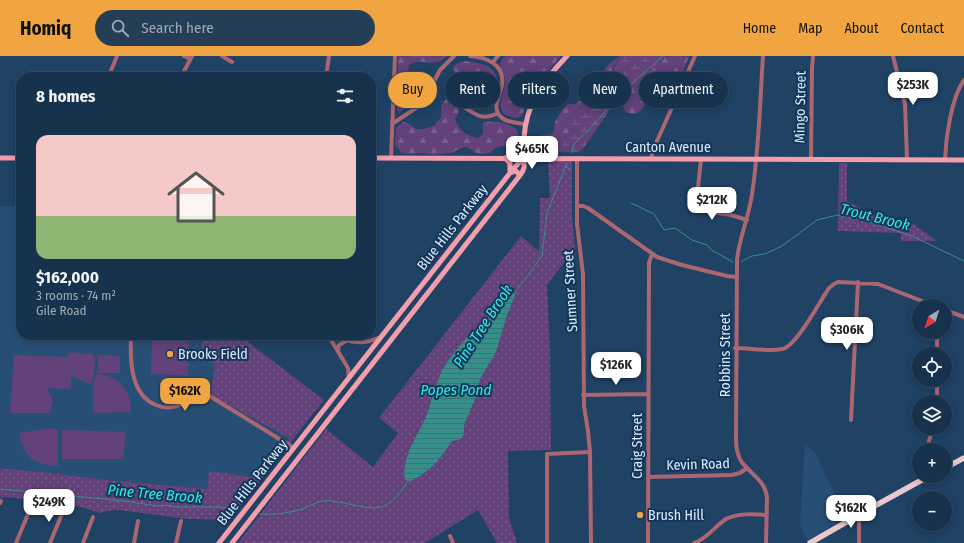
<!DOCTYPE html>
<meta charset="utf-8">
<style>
body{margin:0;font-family:"Fira Sans Condensed",sans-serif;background:#243e56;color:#f1f3f6;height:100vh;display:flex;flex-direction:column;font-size:15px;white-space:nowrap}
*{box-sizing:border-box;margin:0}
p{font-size:13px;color:#9eaab5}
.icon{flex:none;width:22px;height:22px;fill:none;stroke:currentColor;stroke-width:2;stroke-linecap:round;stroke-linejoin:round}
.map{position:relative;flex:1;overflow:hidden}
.details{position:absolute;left:16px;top:16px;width:360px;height:268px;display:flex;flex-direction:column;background:#17324c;border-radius:16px;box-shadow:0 2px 10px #0003,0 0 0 1px #364d64}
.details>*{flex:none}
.guide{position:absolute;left:388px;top:16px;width:380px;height:36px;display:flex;gap:8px}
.needle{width:26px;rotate:218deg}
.tools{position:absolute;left:912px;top:243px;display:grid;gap:8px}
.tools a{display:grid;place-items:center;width:40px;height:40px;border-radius:50%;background:#17324c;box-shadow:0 2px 10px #0003,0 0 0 1px #364d64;font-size:20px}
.price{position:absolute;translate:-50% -34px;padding:0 9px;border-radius:8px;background:#fff;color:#222;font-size:13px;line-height:26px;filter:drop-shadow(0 1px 2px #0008)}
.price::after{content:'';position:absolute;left:50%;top:24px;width:12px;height:9px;margin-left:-6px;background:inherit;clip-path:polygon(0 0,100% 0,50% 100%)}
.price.current{background:#f1a540;color:#111}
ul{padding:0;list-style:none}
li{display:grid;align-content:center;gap:8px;height:212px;padding:0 20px}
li+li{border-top:1px solid #364d64}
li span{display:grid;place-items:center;height:124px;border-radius:12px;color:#555}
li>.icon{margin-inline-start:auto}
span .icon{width:72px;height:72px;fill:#fffc;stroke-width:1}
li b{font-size:17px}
h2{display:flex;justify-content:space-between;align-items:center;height:48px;padding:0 20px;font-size:17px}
.tag{padding:0 14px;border-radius:18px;background:#17324c;box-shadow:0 2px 10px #0003,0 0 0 1px #364d64;font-size:14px;line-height:36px}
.tag.current{background:#f1a540;color:#111}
header{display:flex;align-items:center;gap:24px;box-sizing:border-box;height:56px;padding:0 20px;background:#f1a540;color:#111}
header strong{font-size:19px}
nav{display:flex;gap:22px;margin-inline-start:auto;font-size:14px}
.search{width:280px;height:36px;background:#243e56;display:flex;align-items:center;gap:10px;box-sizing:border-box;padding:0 14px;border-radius:22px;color:#9eaab5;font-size:15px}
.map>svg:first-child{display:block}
.built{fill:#274f76}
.grass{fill:url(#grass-dots)}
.forest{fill:url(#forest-firs)}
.wetland{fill:url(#wetland-marsh)}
.pitch{fill:#63417a}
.water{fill:url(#water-rules)}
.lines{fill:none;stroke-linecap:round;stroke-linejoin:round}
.stream{stroke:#35908b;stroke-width:1}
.minor{stroke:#ac6671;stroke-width:4}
.major{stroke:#f39eaa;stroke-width:5}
.highway{stroke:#eac7cb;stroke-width:5.5}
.poi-dot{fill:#f1a540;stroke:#143759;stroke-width:1.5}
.labels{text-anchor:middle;stroke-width:4;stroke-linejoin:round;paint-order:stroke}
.street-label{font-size:14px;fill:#ddedfe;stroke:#143759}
.poi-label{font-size:14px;fill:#ddedfe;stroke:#143759;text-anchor:start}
.water-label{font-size:15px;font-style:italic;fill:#35eae2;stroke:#143759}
</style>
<header>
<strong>Homiq</strong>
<div class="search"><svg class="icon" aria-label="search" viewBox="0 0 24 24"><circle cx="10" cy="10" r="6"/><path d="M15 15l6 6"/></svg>Search here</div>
<nav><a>Home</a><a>Map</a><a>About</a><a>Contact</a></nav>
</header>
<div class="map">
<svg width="964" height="487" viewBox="0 0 964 487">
<defs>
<pattern id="grass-dots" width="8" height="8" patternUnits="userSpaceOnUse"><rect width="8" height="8" fill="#63417a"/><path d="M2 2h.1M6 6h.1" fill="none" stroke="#795d8e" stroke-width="1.8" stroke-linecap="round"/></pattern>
<pattern id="forest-firs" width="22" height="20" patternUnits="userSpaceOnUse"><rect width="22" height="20" fill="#63417a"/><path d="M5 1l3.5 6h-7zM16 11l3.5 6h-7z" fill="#795d8e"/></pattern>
<pattern id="wetland-marsh" width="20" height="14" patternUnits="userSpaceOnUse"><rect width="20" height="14" fill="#63417a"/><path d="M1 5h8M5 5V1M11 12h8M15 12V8" fill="none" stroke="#795d8e"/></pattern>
<pattern id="water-rules" width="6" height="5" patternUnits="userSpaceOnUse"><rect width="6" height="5" fill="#35908b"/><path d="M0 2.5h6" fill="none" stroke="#3a7675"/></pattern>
</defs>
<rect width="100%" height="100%" fill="#1f4265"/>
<path class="built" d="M0,150H21V279H202V299L215,309L210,339L289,382L251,421L209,415L207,433L106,424L52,417L0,412Z
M805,387L815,397L846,461L807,485L800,469Z"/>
<path class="grass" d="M548,105L572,106V158L576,204L565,205L547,229L550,294L551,394L508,395L509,462L517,487H497L478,454L425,487H238L326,373L373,411L398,377L379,362L521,180L539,195L540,142H550Z
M839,107H847V145L874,159L915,169L937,185H901V177L838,175Z
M202,279H239L324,344L229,464L188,463L119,454L108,455L100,457L81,451L7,441L0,442V412L52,417L106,424L207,433L209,415L251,421L289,382L210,339L215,309L202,299Z"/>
<path class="forest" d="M398,0H447C434,14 421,0 409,9L408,18L414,33V42L399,57L397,54Z
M505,0H561L544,20L533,36L521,61L515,62L504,58C495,46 506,37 505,24C505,19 501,14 500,9C500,5 503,2 505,0Z
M669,0H689L680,24C671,32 653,24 646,36C645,46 647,54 634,58L626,56L622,48L618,47L619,45C633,28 650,11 669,0Z
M618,1C616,11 611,15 606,24C604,26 603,30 602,32C596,43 583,51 572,56C568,64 571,68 569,75C566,82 561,87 563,96H549L538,94C536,91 532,87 534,83C538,77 547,81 552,77C556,74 553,70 555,66C558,60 563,52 568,48H575L582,43L608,9Z
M463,5C480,7 500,8 497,31L491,35L474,32L466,34L458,48L459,56L455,63C458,74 468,80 478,82L483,78V67L485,66C495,64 520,67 518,81C518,86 517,89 513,92L500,90L494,93L490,97L480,98L474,96L467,91H464L451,97L433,99L423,97L409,98L402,97L395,89L396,72L403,66H406L416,73H423L434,70L441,61V50L458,26L459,21L453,13V11L456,8Z"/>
<path class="wetland" d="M619,0H669C658,7 646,16 636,26C628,34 621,43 612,51L583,93L578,96H563L562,90L569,74V59L572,56L580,53L597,39L602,33L606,24L615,12Z"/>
<path class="pitch" d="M152,279H189L188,320L151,318Z
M69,296L93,298C97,306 94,319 91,328C84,326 75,323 71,317V333L47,332L53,345L50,357H10L14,299L68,301Z
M98,299L120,300V317H98Z
M98,318C120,320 131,335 131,356L93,357V328L96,319Z
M54,372L58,375V410C34,409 24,401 19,377Z
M62,374L126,376L123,403H62Z"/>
<path class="water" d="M517,234L506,262L496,296L480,323L477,338L464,369V378L461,383L452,385C440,403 431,415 411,425L405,424C404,419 404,413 405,409C408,392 419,377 426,361C433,341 437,319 450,302C469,277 494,257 517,234Z"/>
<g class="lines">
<path class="stream" d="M572,97L573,90L576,86L590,73L617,41L663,0
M565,111L570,113
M631,147L654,158L664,174L675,172L692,184L707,189L713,195L733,206
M741,206L752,200L765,198L782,190L817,164L838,159L863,164L912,180L964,205
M517,234L542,200L547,157L567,107
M0,433L125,445L157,450L167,449L175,451H220L237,454
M260,458C273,459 287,457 299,454C307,451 315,447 322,445C329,444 337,446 344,447C377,454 389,458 408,424"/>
<path class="minor" d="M184,0L190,3
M222,0L232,6
M470,0C487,1 505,9 502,29C500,40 491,52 501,61C507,67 518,67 525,68
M763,0C760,46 759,93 752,138C749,161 739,182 737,204L736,383C736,391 737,398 741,405C750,418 765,424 767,441L766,487
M893,0L905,48L907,103
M493,6L498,0
M110,17L117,0
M181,21L192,0
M326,21L329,0
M459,48C475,57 480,66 498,57
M392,67L395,66L422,48L440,14L454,0
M391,102L395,0
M577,102V168L583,218L584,350L588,375L590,396L591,487
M651,103L653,94L695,0
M701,103L697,141L701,151L710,156L731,159L747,164
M811,103L812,13L813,0
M945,103C946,81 951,43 964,24
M577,150H583L588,152L657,201L682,209L727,220L736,221
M945,254L964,261
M131,279C130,303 130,339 156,349C163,352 170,352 177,350C188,346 196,336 208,339L294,392
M328,279L348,312L349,321
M333,279C348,287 365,289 380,281
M735,292C749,292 768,296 782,293C796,291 820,245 829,232L834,228L838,226L878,228L935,250
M338,295L339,289L346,285
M937,298V276
M583,339L648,338
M937,346V324
M851,364L858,226
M930,394L929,385L933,372
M648,421L732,419L740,417L747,412
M0,447L1,445
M859,458V487
M450,480L453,487
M16,487L33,446
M50,487L64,453
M83,487L93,461
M134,487L138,465
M176,487L181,465
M547,487V398L590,396
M648,487L649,207L652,198
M694,487C707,483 715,470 726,463C738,457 754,458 767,459"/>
<path class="major" d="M0,102H21
M371,102L964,104
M505,102L510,107V117L516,115L518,117L519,120
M219,487L510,117L523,102
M232,487L521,118C526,110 524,109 523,101C522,95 523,88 524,82C526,47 544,24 567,0"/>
<path class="highway" d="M945,412L964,402
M810,487L862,457L929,420"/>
</g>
<g class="poi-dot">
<circle cx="170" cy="298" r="4"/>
<circle cx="640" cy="459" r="4"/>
</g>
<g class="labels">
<g class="street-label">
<text transform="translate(800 51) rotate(-89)" y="5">Mingo Street</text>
<text x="668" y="96">Canton Avenue</text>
<text transform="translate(452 171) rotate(-52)" y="5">Blue Hills Parkway</text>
<text transform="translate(570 235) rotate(-93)" y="5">Sumner Street</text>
<text transform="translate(725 299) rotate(-90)" y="5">Robbins Street</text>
<text transform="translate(637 390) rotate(-90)" y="5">Craig Street</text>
<text transform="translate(698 408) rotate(-2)" y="5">Kevin Road</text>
<text transform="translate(252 426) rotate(-52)" y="5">Blue Hills Parkway</text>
</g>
<g class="poi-label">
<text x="178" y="303">Brooks Field</text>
<text x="648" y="464">Brush Hill</text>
</g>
<g class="water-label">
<text transform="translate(875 161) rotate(14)" y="5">Trout Brook</text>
<text transform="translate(483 270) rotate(-57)" y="5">Pine Tree Brook</text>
<text x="456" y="339">Popes Pond</text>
<text transform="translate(155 438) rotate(5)" y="5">Pine Tree Brook</text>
</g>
</g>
</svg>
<div class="tools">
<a><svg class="needle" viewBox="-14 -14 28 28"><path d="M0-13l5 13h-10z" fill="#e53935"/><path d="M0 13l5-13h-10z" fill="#9eaab5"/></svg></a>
<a><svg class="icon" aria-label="locate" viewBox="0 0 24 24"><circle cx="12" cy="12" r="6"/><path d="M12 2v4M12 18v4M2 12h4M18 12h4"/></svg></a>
<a><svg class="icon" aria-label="layers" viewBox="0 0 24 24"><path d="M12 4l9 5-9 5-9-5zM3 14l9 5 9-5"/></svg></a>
<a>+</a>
<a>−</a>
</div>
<b class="price" style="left:913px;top:50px">$253K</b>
<b class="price" style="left:532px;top:114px">$465K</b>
<b class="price" style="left:712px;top:165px">$212K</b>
<b class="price" style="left:847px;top:295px">$306K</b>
<b class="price" style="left:616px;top:330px">$126K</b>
<b class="price current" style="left:185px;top:356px">$162K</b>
<b class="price" style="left:49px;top:467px">$249K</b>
<b class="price" style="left:851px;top:473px">$162K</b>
<div class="guide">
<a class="tag current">Buy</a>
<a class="tag">Rent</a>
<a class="tag">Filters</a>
<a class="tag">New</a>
<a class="tag">Apartment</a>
</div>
<section class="details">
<h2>8 homes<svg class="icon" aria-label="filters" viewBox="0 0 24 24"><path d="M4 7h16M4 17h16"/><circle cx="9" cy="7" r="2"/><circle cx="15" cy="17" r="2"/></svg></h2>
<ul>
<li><span style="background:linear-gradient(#f6c9c9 65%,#8fb573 0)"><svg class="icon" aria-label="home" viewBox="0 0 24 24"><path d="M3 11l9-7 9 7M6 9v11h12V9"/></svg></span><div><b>$162,000</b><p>3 rooms · 74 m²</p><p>Gile Road</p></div></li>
</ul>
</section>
</div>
